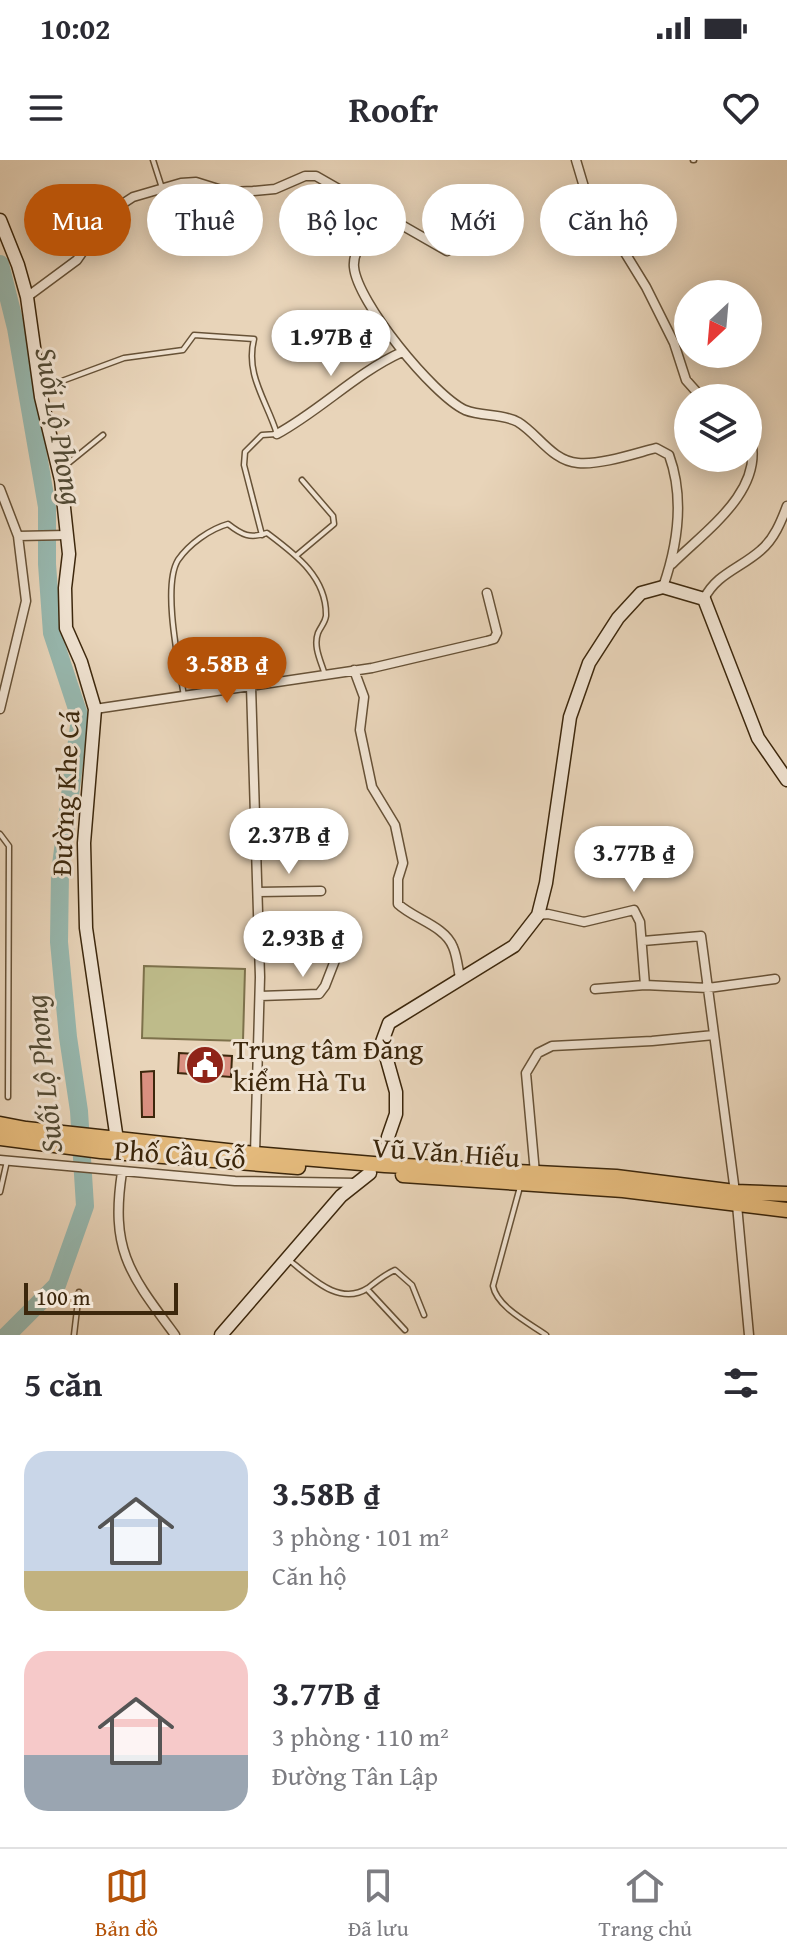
<!DOCTYPE html>
<html lang="vi">
<meta charset="utf-8">
<style>
body{margin:0;font-family:"Gentium Book Plus",serif;background:#f2f2f3;color:#2b2b33;height:100vh;display:flex;flex-direction:column;font-size:30px;white-space:nowrap}
*{box-sizing:border-box;margin:0}
p{font-size:26px;color:#7c7c81}
.icon{flex:none;width:44px;height:44px;fill:none;stroke:currentColor;stroke-width:2;stroke-linecap:round;stroke-linejoin:round}
.map{position:relative;height:1175px;overflow:hidden}
.drawer{display:flex;flex-direction:column;background:#fff;flex:1}
.drawer>*{flex:none}
.banner{position:absolute;left:24px;top:24px;width:740px;height:72px;display:flex;gap:16px}
.needle{width:52px;rotate:206deg}
.fabs{position:absolute;left:674px;top:120px;display:grid;gap:16px}
.fabs a{display:grid;place-items:center;width:88px;height:88px;border-radius:50%;background:#fff;box-shadow:0 4px 20px #0003;font-size:40px}
.scale{position:absolute;left:24px;bottom:20px;width:154px;box-sizing:border-box;padding-left:8px;border:4px solid #3c270c;border-top:0;font-size:22px;line-height:28px;white-space:nowrap;color:#3c270c;-webkit-text-stroke:6px #f0e3d2;paint-order:stroke}
.price{position:absolute;translate:-50% -68px;padding:0 18px;border-radius:28px;background:#fff;color:#222;font-size:26px;line-height:52px;filter:drop-shadow(0 2px 4px #0008)}
.price::after{content:'';position:absolute;left:50%;top:48px;width:24px;height:18px;margin-left:-12px;background:inherit;clip-path:polygon(0 0,100% 0,50% 100%)}
.price.on{background:#b45309;color:#fff}
ul{padding:0;list-style:none}
li{display:flex;align-items:center;gap:24px;height:200px;padding:0 24px}
li span{display:grid;place-items:center;flex:none;width:224px;height:160px;border-radius:24px;color:#555}
li>.icon{margin-inline-start:auto}
span .icon{width:96px;height:96px;fill:#fffc;stroke-width:1}
li b{font-size:34px}
h2{display:flex;justify-content:space-between;align-items:center;height:96px;padding:0 24px;font-size:34px}
.tag{padding:0 28px;border-radius:36px;background:#fff;box-shadow:0 4px 20px #0003;font-size:28px;line-height:72px}
.tag.on{background:#b45309;color:#fff}
.status{display:flex;justify-content:space-between;align-items:center;height:56px;padding:0 40px;background:#fff;direction:ltr}
.status svg{height:22px;fill:currentColor}
header{display:flex;justify-content:space-between;align-items:center;height:104px;padding:0 24px;background:#fff;font-size:36px;font-weight:800}
.tab-bar{display:flex;justify-content:space-around;align-items:center;height:112px;border-top:2px solid #e1e1e2;background:#fff;font-size:22px;color:#7c7c81}
.tab-bar a{display:grid;justify-items:center;gap:4px}
.tab-bar .on{color:#b45309}
.map>svg:first-child{display:block}
.pitch{fill:#bebb8a;stroke:#7d714b;stroke-width:2}
.lines{fill:none;stroke-linecap:round;stroke-linejoin:round}
.river{stroke:#97b8af;stroke-width:18}
.building{fill:#d98f80;stroke:#3c270c;stroke-width:2}
.lane-casing{stroke:#675237;stroke-width:7}
.street-casing{stroke:#675237;stroke-width:11}
.secondary-casing{stroke:#3c270c;stroke-width:15}
.primary-casing{stroke:#3c270c;stroke-width:17}
.lane{stroke:#f0e3d2;stroke-width:4}
.street{stroke:#f0e3d2;stroke-width:8}
.secondary{stroke:#f0e3d2;stroke-width:12}
.primary{stroke:#e4ba7c;stroke-width:14}
.labels{text-anchor:middle;stroke-width:6;stroke-linejoin:round;paint-order:stroke}
.street-label{font-size:28px;fill:#3c270c;stroke:#f0e3d2}
.poi-label{font-size:28px;fill:#3c270c;stroke:#f0e3d2;text-anchor:start}
.water-label{font-size:30px;font-style:italic;fill:#534b35;stroke:#f0e3d2}
</style>
<div class="status"><b>10:02</b><svg viewBox="0 0 49 12"><path d="M0 12V9h3v3zM5 12V6h3v6zM10 12V3h3v9zM15 12V0h3v12zM26 1h20v11H26zM47 4h2v5h-2z"/></svg></div>
<header><svg class="icon" aria-label="menu" viewBox="0 0 24 24"><path d="M4 6h16M4 12h16M4 18h16"/></svg>Roofr<svg class="icon" aria-label="heart" viewBox="0 0 24 24"><path d="M12 20l-8-8c-3-5 5-10 8-4 3-6 11-1 8 4z"/></svg></header>
<div class="map">
<svg width="787" height="1175" viewBox="0 0 787 1175">
<rect width="100%" height="100%" fill="#e8d4b9"/>
<filter id="stains"><feTurbulence type="fractalNoise" baseFrequency=".0025" numOctaves="4"/><feColorMatrix values="0 0 0 0 .2 0 0 0 0 .09 0 0 0 0 .02 0 0 0 .5 -.17"/></filter>
<radialGradient id="worn" r=".72"><stop offset=".6" stop-color="#630" stop-opacity="0"/><stop offset="1" stop-color="#630" stop-opacity=".3"/></radialGradient>
<path class="pitch" d="M144,806L245,809L243,881L142,878Z"/>
<g class="lines">
<path class="river" d="M0,104L16,168L47,347V404L52,473L80,558L60,713L59,782L68,877L79,951L85,1046L57,1125L7,1175"/>
</g>
<path class="building" d="M179,893L232,896L231,917L178,913Z
M154,911V957H142L141,912Z"/>
<g class="lines">
<g class="lane-casing">
<path id="lane" d="M153,0L162,28
M693,0H694
M43,228L124,198L183,190L194,175L254,179C245,215 267,241 277,274L262,275L245,292L244,305L262,375
M60,310L103,275
M297,395L334,364L333,356L302,320
M184,536C179,505 162,426 178,400C189,384 210,369 228,364C242,375 250,379 267,373C295,394 327,417 326,456C325,463 321,466 318,473C313,487 321,501 325,515
M0,674L9,686L8,937
M520,1027L493,1126C497,1147 529,1163 546,1175
M0,1032L7,1001
M289,1100C311,1117 339,1147 368,1128C377,1121 384,1115 395,1110L412,1125L424,1155
M367,1129L405,1170
M74,1175L79,1132"/>
</g>
<g class="street-casing">
<path id="street" d="M576,0L587,37L603,57L646,127L674,183L686,220L702,238
M384,56C373,70 352,87 354,107C357,142 433,235 465,250C483,257 501,253 518,262C538,274 552,301 578,303C601,305 633,294 656,288L669,295C685,339 678,384 663,427
M27,137L77,100L110,52L133,37L181,23L196,22L228,32L253,31L275,29L305,16H316L447,91
M277,274C321,250 356,213 402,192
M0,329L18,376L26,441L0,549
M18,376L67,375
M672,404C705,371 763,332 751,280L748,278
M704,439C716,414 741,408 761,390C774,379 781,362 787,346
M354,510L364,537L360,570L372,627L395,665L403,703L398,719V744C414,759 445,766 453,787C457,796 458,808 460,818
M251,526L260,817L255,994
M95,549L372,508L487,481L494,479L497,473L487,433
M258,732L321,731
M538,755L548,754L584,762L634,750L640,762L645,825
M259,781L294,783L339,790L325,826L319,834L260,836
M643,781L701,776L735,1032
M595,829L645,825L708,828L775,819
M0,1000L235,1021L357,1023
M122,1012C110,1091 130,1114 175,1175
M535,1013L526,913L538,893L552,886L652,881L714,875
M737,1045L749,1175"/>
</g>
<g class="secondary-casing">
<path id="secondary" d="M0,60L18,105L27,137L41,237L61,320L69,394L65,428L66,468L81,502L95,549L84,683L86,768L117,980
M385,1005L388,977L396,954V932L382,882L389,863L514,786L538,755L546,723L570,557L589,503L618,458L641,433L663,427L704,439L758,578L787,620
M221,1175L341,1036L370,1013"/>
</g>
<g class="primary-casing">
<path id="primary" d="M0,964L26,969L255,994L385,1005L616,1017L735,1032L787,1034
M0,978L101,991L298,1007
M403,1015L623,1030L787,1050"/>
</g>
<use href="#lane" class="lane"/>
<use href="#street" class="street"/>
<use href="#secondary" class="secondary"/>
<use href="#primary" class="primary"/>
</g>
<defs>
<g id="civic-disc" transform="scale(2)"><circle r="9.5" fill="#8f2418" stroke="#f0e3d2"/><path d="M-.6-6.5H3V-4.5H.6V-3L4-1V1h2V6H-6V1h2V-1L-.6-3ZM-1.2 2.5V6h2.4V2.5Z" fill="#fff"/></g>
</defs>
<g fill-rule="evenodd">
<use href="#civic-disc" x="205" y="905"/>
</g>
<g class="labels">
<g class="street-label">
<text transform="translate(65 633) rotate(-87)" y="10">Đường Khe Cá</text>
<text transform="translate(446 992) rotate(4)" y="10">Vũ Văn Hiếu</text>
<text transform="translate(180 994) rotate(4)" y="10">Phố Cầu Gỗ</text>
</g>
<g class="poi-label">
<text x="233" y="899">Trung tâm Đăng<tspan x="233" dy="32">kiểm Hà Tu</tspan></text>
</g>
<g class="water-label">
<text transform="translate(59 266) rotate(80)" y="10">Suối Lộ Phong</text>
<text transform="translate(44 914) rotate(-96)" y="10">Suối Lộ Phong</text>
</g>
</g>
<rect width="100%" height="100%" filter="url(#stains)"/>
<rect width="100%" height="100%" fill="url(#worn)"/>
</svg>
<div class="fabs">
<a><svg class="needle" viewBox="-14 -14 28 28"><path d="M0-13l5 13h-10z" fill="#e53935"/><path d="M0 13l5-13h-10z" fill="#7c7c81"/></svg></a>
<a><svg class="icon" aria-label="layers" viewBox="0 0 24 24"><path d="M12 4l9 5-9 5-9-5zM3 14l9 5 9-5"/></svg></a>
</div>
<div class="scale">100 m</div>
<b class="price" style="left:331px;top:218px">1.97B ₫</b>
<b class="price on" style="left:227px;top:545px">3.58B ₫</b>
<b class="price" style="left:289px;top:716px">2.37B ₫</b>
<b class="price" style="left:634px;top:734px">3.77B ₫</b>
<b class="price" style="left:303px;top:819px">2.93B ₫</b>
<div class="banner">
<a class="tag on">Mua</a>
<a class="tag">Thuê</a>
<a class="tag">Bộ lọc</a>
<a class="tag">Mới</a>
<a class="tag">Căn hộ</a>
</div>
</div>
<section class="drawer">
<h2>5 căn<svg class="icon" aria-label="filters" viewBox="0 0 24 24"><path d="M4 7h16M4 17h16"/><circle cx="9" cy="7" r="2"/><circle cx="15" cy="17" r="2"/></svg></h2>
<ul>
<li><span style="background:linear-gradient(#c9d6e8 75%,#c2b280 0)"><svg class="icon" aria-label="home" viewBox="0 0 24 24"><path d="M3 11l9-7 9 7M6 9v11h12V9"/></svg></span><div><b>3.58B ₫</b><p>3 phòng · 101 m²</p><p>Căn hộ</p></div></li>
<li><span style="background:linear-gradient(#f6c9c9 65%,#9aa5b1 0)"><svg class="icon" aria-label="home" viewBox="0 0 24 24"><path d="M3 11l9-7 9 7M6 9v11h12V9"/></svg></span><div><b>3.77B ₫</b><p>3 phòng · 110 m²</p><p>Đường Tân Lập</p></div></li>
</ul>
</section>
<nav class="tab-bar">
<a class="on"><svg class="icon" aria-label="map" viewBox="0 0 24 24"><path d="M3 6l6-2 6 2 6-2v14l-6 2-6-2-6 2zM9 4v14M15 6v14"/></svg>Bản đồ</a>
<a><svg class="icon" aria-label="saved" viewBox="0 0 24 24"><path d="M7 4h10v16l-5-4-5 4z"/></svg>Đã lưu</a>
<a><svg class="icon" aria-label="home" viewBox="0 0 24 24"><path d="M3 11l9-7 9 7M6 9v11h12V9"/></svg>Trang chủ</a>
</nav>
